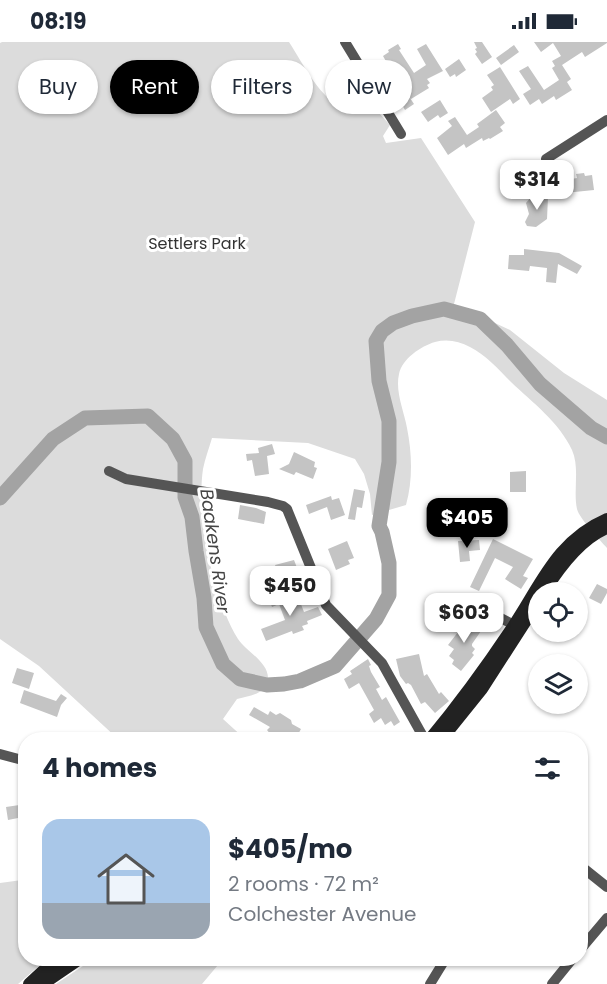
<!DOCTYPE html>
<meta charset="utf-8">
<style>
body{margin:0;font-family:Poppins,sans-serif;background:#f6f6f7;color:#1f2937;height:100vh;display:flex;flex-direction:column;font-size:22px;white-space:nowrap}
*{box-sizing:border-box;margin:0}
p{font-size:20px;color:#747a83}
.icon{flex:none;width:33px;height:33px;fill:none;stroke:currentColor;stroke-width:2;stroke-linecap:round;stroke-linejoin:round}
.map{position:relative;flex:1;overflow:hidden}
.sheet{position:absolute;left:18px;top:690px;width:570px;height:234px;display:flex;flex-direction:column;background:#fff;border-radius:24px;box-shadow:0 2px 4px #0004}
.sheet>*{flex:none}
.top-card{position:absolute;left:18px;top:18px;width:572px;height:54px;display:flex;gap:12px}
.fabs{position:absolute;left:528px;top:540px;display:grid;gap:12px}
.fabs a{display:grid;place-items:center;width:60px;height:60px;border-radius:50%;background:#fff;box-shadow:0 2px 4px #0004;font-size:30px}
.price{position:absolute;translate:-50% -51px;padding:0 14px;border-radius:12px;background:#fff;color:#222;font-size:20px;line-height:39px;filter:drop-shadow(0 2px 3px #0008)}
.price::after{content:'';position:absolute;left:50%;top:36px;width:18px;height:14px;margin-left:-9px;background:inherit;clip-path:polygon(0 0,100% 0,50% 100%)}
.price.selected{background:#000;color:#fff}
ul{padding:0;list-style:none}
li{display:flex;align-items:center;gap:18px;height:150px;padding:0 24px}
li span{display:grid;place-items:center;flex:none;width:168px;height:120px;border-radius:18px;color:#555}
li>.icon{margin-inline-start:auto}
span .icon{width:72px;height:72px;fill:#fffc;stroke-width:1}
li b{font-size:26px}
h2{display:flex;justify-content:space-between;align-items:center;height:72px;padding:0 24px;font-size:26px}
.pill{padding:0 21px;border-radius:27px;background:#fff;box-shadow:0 2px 4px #0004;font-size:21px;line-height:54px}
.pill.selected{background:#000;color:#fff}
.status{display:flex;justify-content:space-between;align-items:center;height:42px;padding:0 30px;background:#fff;direction:ltr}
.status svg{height:16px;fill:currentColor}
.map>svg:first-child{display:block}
.green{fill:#dcdcdc}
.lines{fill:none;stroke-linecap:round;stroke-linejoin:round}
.river{stroke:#a3a3a3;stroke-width:15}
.building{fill:#c4c4c4}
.minor{stroke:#555;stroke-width:10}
.secondary{stroke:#222;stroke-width:12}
.labels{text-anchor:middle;stroke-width:6;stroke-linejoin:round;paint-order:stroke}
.park-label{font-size:16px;fill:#333;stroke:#fff}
.water-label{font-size:18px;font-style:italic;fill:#444;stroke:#fff}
</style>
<div class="status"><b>08:19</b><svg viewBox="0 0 49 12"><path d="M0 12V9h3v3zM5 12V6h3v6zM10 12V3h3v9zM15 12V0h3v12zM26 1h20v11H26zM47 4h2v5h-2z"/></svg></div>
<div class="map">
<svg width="607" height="942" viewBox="0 0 607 942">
<rect width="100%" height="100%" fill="#fff"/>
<path class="green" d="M2,0H289C304,23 325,67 355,71C362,72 371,71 379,71L390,83L383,94L386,101L421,96L475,180L454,262L510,288L564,331L607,358V506C600,498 579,476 577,467C573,448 580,426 572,408C559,380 533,361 511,340C499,328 486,313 470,305C459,299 447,297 435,300C421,304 402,317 399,332C395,350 404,369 407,386C412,411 413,438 406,463L372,473L370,452L364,432L355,417L308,401L212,396C209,406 205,417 203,427C196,473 213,557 238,597C246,609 268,620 268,636C269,652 248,654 237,657L223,677L245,697H118L39,624L0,597V1Z
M25,811L26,916L47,917L18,942H0V841L22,838L21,812Z
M95,916H223V917L202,942H56Z"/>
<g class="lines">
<path class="river" d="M0,456L53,397L85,376L148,374L173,397L185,419V455L192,475L196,509L204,556L206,585L223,622L240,637L267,643L284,642L300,639L335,624L376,577L389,553V521L382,490L379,484L389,420V379L379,339L376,299L382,289L393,281L412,274L444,267L480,277L507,303L540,342L591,386L607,395"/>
</g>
<path class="building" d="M474,0H482L492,15L482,22L475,12L477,10L475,7L477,6Z
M534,0H607V1L585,15L582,10L562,23L571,37L567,40L572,48L556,58L554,54L542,62L539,57L530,63L523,52L531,47L519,29L528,24L544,48L559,38L552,26L555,24L552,19L561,14L553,1L541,10Z
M398,2L401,7L399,8L414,31L426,23L417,7L426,2L443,29L427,37L430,41L427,43L429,46L411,57L410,56L414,62L405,68L401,61L410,55L407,51L410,49L396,28L392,30L383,14L389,10L388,8Z
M514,3L519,10L501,23L496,16Z
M459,17L466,28L456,35L455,32L450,35L445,27Z
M500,25L520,57L513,62L510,57L491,70L482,56L493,48L491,45L494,43L487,33Z
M440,58L448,71L440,76L438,73L428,80L421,70Z
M496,68L505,81L500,85L503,89L490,97L489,96L483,99L482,96L466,106L464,102L448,113L437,96L452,84L448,79L455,75L467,93L479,85L477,82Z
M584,131L585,134L592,133L594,148L555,152L554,140L577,136L576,132Z
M532,154L548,155L547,177L536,185L527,184L525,180L529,172L526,161Z
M524,207L559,211L582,224L577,232L558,222L556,241L546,240L547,226L530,224L529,229L508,227L509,213H524Z
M272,402L275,412L267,414L269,432L255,434L252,418L247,419L246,412L259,411L258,406Z
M294,410L315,420L314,425L317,426L313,437L296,430L294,433L279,427L289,422Z
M526,429V450H510V430Z
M354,447L365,449L362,466L357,465L355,478L348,477Z
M331,454L332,458L339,456L345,473L331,478L327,465L309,472L306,463Z
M240,463L256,466L266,470L264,482L238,477Z
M493,497L533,517L523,534L528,536L521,547L505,537L513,525L495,516L479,549L470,545Z
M479,498L480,508L469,509L470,519L460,520L458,499Z
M347,499L354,516L348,518L350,522L336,528L328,507Z
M294,518L301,536L283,543L275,523Z
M597,542L607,547V551L601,562L589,556Z
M285,551L287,556L297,552L304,570L318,565L322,573L307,579L308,582L302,584L304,588L293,592L292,589L266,599L261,587L285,578L279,562L272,565L269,557Z
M466,574L476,580L473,583L481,589L472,602V604L475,607L472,611L474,613L461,629L452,622L454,618L449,614L454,607L448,603L465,581L463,579Z
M419,612L424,634L427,632L439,652L441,650L449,659L435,671L425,660L421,662L411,643L408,641L406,642L400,634L396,617Z
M368,617L371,623L369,624L371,630L380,645L376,647L382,658L386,655L400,680L394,684L391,679L385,683L381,676L374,681L369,672L374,668L359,641L349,647L344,637L352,632L350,629Z
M17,626L34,631L29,647L12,641Z
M24,648L56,659L61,652L67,656L61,663L57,675L20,661Z
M254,665L268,673L270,669L276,673L280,671L291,678L292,682L301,687L295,698H275L267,688L270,685L249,673Z
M26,762V798H21L18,776L8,778L6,765Z"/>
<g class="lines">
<path class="minor" d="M345,0L401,92
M546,117L607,78
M109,429L126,437L268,460L283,464L287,467L326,563L382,621L425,698
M466,558L514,583
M0,712L26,719
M582,825L607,845
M580,908L607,876
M430,942L446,916
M552,942L573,916"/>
<path class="secondary" d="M544,550C559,526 580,497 607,486
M429,698C459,662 486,625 512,586C541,543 556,499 607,477
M441,698L482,647L538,560
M29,942L43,929L62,916
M43,942L81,916"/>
</g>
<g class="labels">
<g class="park-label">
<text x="197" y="207">Settlers Park</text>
</g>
<g class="water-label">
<text transform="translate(215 509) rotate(82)" y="6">Baakens River</text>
</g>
</g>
</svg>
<div class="fabs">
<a><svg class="icon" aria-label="locate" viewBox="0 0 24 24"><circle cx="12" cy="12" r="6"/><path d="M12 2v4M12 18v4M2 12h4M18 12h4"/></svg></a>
<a><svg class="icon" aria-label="layers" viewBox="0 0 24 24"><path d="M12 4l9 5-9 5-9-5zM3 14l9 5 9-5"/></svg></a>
</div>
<b class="price" style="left:537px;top:169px">$314</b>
<b class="price selected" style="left:467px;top:507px">$405</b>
<b class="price" style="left:290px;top:575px">$450</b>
<b class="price" style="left:464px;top:602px">$603</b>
<div class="top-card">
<a class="pill">Buy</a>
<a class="pill selected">Rent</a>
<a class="pill">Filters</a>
<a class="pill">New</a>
</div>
<section class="sheet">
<h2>4 homes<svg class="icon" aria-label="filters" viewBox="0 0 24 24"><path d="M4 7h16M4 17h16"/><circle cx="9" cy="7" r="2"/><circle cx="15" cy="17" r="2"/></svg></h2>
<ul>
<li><span style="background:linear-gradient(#a9c7e8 70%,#9aa5b1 0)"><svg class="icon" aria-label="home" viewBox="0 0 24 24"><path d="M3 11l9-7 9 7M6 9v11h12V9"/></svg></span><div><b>$405/mo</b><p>2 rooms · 72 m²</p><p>Colchester Avenue</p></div></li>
</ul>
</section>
</div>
